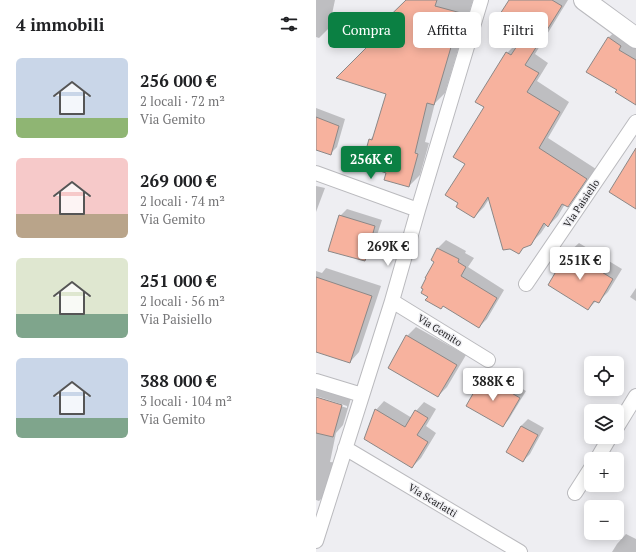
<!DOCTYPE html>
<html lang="it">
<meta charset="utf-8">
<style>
body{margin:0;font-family:"PT Serif",serif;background:#f2f2f2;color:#202124;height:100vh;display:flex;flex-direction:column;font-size:15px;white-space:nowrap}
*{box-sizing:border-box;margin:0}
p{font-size:13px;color:#757577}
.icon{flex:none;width:22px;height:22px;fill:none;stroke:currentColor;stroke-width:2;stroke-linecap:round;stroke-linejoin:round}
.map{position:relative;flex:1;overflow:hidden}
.sheet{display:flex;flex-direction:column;background:#fff;width:316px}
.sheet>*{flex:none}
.hud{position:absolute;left:12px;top:12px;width:248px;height:36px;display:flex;gap:8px}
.buttons{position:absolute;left:268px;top:356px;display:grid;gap:8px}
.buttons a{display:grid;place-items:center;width:40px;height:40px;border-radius:6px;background:#fff;box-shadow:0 2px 10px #0003;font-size:20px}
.price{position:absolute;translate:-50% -34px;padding:0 9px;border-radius:4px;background:#fff;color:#222;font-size:13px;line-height:26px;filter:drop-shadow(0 1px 2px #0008)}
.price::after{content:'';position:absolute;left:50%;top:24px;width:12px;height:9px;margin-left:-6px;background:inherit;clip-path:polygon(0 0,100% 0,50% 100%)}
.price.current{background:#0b8043;color:#fff}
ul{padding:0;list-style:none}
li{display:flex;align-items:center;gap:12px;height:100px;padding:0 16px}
li span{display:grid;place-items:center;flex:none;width:112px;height:80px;border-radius:6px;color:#555}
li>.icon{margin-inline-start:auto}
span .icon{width:48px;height:48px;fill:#fffc;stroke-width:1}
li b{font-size:17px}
h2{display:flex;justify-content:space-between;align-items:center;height:48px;padding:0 16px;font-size:17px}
.tag{padding:0 14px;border-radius:6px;background:#fff;box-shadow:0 2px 10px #0003;font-size:14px;line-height:36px}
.tag.current{background:#0b8043;color:#fff}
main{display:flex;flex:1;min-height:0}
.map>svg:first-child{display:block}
.shadow{fill:#0003}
.building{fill:#f7b29e;stroke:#8c8887}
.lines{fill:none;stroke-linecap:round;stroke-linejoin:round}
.street-casing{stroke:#bababe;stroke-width:16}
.secondary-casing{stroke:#bababe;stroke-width:22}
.street{stroke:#fff;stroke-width:14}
.secondary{stroke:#fff;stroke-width:20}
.labels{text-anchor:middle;stroke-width:3;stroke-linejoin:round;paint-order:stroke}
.street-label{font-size:10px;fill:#1c1c1e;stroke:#eeeef2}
</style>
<main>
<section class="sheet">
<h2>4 immobili<svg class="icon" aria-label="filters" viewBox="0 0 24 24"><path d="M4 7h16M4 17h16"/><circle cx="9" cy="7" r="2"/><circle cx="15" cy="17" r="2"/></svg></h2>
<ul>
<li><span style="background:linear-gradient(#c9d6e8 75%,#8fb573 0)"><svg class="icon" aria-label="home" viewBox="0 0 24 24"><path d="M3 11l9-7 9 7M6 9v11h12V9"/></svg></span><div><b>256 000 €</b><p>2 locali · 72 m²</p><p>Via Gemito</p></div></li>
<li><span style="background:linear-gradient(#f6c9c9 70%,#b9a48a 0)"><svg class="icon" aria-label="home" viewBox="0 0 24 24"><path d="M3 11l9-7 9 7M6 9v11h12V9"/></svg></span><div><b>269 000 €</b><p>2 locali · 74 m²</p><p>Via Gemito</p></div></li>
<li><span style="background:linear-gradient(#dfe7d0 70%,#7fa58c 0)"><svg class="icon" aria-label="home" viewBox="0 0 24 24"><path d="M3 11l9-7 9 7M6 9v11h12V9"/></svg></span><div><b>251 000 €</b><p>2 locali · 56 m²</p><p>Via Paisiello</p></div></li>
<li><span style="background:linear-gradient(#c9d6e8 75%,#7fa58c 0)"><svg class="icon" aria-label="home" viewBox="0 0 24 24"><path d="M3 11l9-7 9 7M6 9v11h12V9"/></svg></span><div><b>388 000 €</b><p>3 locali · 104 m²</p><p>Via Gemito</p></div></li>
</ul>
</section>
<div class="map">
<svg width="320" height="552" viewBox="0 0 320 552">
<rect width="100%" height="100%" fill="#eeeef2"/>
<path class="shadow" d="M0,0H19L13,28L3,38L0,37Z
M91,0H157L129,93L119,103L109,142L113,143L104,175L93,186L71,172L54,140L58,135L71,93L57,43Z
M194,0H252L219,54L232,63L221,81L253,102L232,138L280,169L262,196L252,206L249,204L242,216L232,226L231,224L225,233L214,244L209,246L203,253L173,199L168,207L158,217L143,203L150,163L169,107L191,53L201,43L204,44L213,31Z
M302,29L320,45V104L302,90L292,38Z
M0,108L29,119L21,147L14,154L0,149Z
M0,186L9,188L0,212Z
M31,209L66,220L55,253L49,260L24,216Z
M130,240L150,251L149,253L158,258L152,267L188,290L171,319L163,327L114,297L120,262L116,260L122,248Z
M263,243L306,269L292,292L282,302L280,301L272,309L253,252Z
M10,268L65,286L43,352L34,362L0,351V271L6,273Z
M320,288V301L314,297Z
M100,327L150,355L131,387L122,396L91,336Z
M174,370L210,391L193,419L187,426L167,377Z
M0,384L36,395L27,425L20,433L14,462L23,463L14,490L3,501L0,500V398L31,408V406L0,396Z
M68,401L96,418L100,411L108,402L120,409L110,426L120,433L105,458L96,467L60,410Z
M212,419L228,428L214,454L207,461L205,426Z
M310,534L320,539V552H296L301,544Z"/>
<path class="building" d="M90,0H121L119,6L145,13L118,105L111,103L99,153L102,154L93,187L68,180L70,173L46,165L53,139L56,140L70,94L20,78L55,43L48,41Z
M193,0H236L246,6L209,65L223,73L211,92L244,112L223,148L271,179L252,207L246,204L232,227L228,223L215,245L207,248L203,254L194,249L187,250L172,197L158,218L140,207L142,203L129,195L149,164L137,157L168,107L159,102L190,52L195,55L211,31L184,14Z
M292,37L305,46L303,50L320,60V105L299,92L301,90L270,72Z
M0,117L23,126L15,155L0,150Z
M320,148V209L293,192Z
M23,215L59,226L49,261L12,251Z
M121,248L143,259L142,262L150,267L145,276L181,298L163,328L127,306L125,309L109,300L112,297L105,293L107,289L105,288L110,278H109L118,262L115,260Z
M252,251L297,279L283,303L278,301L272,310L232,285Z
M0,277L56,296L34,363L0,352Z
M90,335L141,365L122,397L72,368Z
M167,376L204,398L187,427L150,406Z
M0,397L26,405L17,437L0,433Z
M59,409L89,427L99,410L112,418L101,435L112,442L96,468L48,439Z
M205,426L222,435L207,462L190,452Z"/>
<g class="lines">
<g class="street-casing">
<path id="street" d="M0,173L102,210
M210,284L320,122
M76,301L172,360
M0,381L46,395
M301,427L320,396
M29,448L204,552
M281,459L294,437
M259,493L275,468
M0,541L76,301L102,210L165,0"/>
</g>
<g class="secondary-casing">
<path id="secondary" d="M268,0L320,38"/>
</g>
<use href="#street" class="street"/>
<use href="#secondary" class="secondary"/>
</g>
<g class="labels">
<g class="street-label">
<text transform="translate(265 203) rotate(-56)" y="4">Via Paisiello</text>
<text transform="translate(124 330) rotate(32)" y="4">Via Gemito</text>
<text transform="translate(117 500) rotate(31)" y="4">Via Scarlatti</text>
</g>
</g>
</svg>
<div class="buttons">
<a><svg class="icon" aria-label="locate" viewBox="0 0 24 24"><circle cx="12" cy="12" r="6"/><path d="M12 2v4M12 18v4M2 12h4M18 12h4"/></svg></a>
<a><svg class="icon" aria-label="layers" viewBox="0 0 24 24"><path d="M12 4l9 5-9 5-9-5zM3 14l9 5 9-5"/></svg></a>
<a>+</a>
<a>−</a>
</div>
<b class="price current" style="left:55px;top:180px">256K €</b>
<b class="price" style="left:72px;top:267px">269K €</b>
<b class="price" style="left:264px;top:281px">251K €</b>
<b class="price" style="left:177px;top:402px">388K €</b>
<div class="hud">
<a class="tag current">Compra</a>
<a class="tag">Affitta</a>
<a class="tag">Filtri</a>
</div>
</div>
</main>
